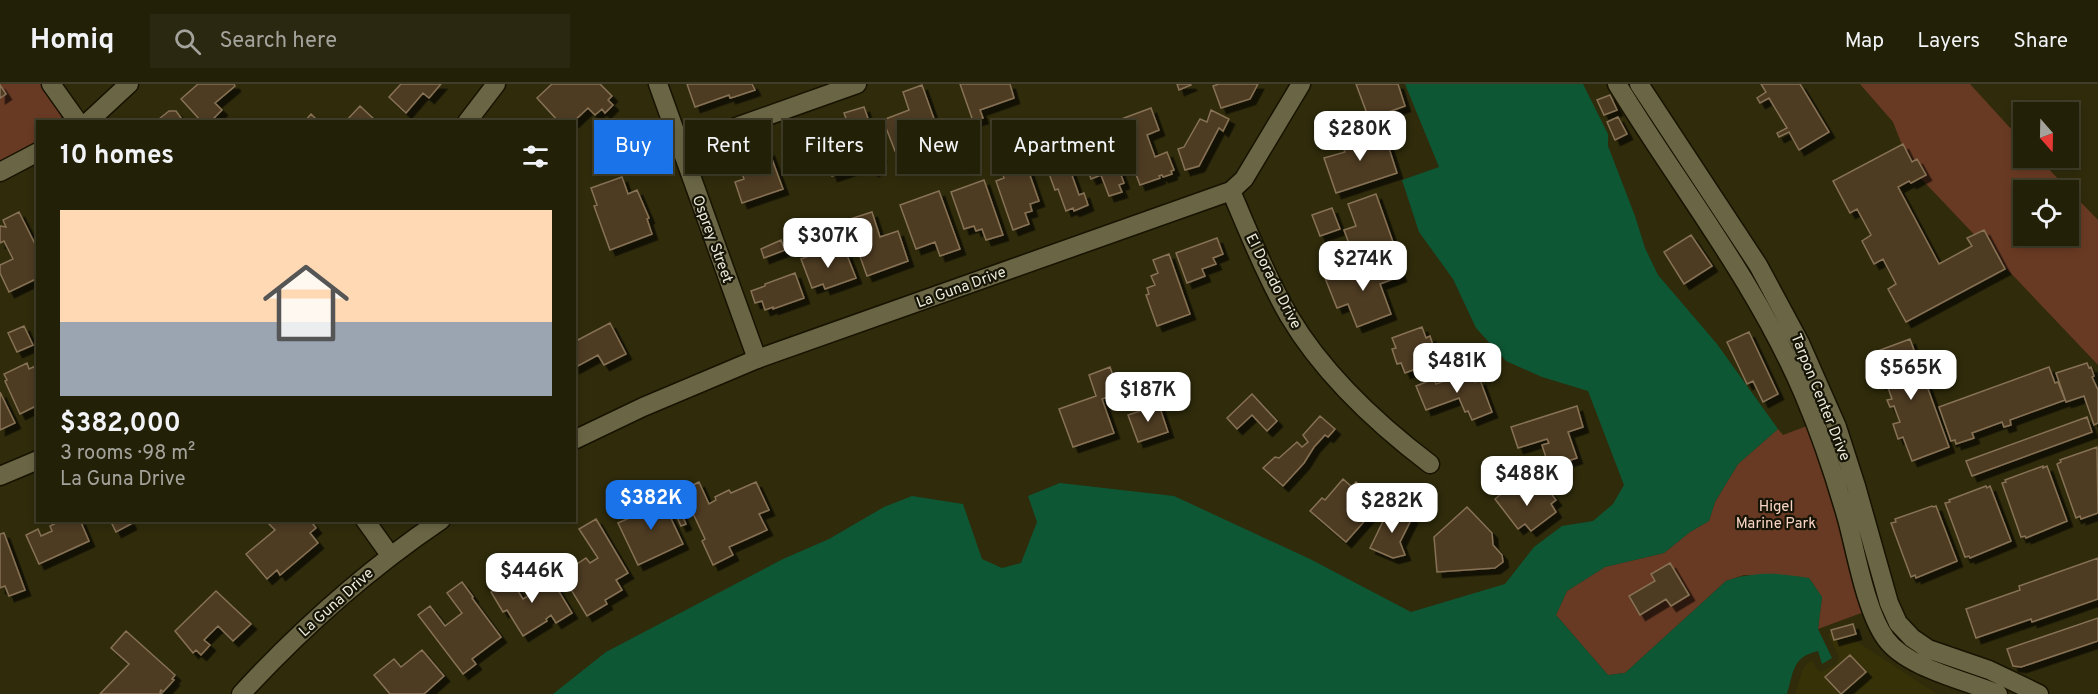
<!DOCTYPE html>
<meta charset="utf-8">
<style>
body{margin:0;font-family:Overpass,sans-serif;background:#2b2812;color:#f1f3f6;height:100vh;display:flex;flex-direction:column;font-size:22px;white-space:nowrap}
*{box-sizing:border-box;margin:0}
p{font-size:20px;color:#a3a39c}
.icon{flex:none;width:33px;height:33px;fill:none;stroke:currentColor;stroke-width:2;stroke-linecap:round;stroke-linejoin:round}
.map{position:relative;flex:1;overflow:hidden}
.panel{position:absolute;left:36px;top:36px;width:540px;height:402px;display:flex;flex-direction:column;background:#232008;border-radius:0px;box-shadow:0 3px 9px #0003,0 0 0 2px #403e29}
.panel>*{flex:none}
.banner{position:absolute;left:594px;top:36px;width:570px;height:54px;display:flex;gap:12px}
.needle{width:39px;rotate:160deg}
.tools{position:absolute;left:2013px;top:18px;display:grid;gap:12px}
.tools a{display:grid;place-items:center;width:66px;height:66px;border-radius:0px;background:#232008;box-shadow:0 3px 9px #0003,0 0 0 2px #403e29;font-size:30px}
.price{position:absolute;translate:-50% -51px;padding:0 14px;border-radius:12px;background:#fff;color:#222;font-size:20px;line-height:39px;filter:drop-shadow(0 2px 3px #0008)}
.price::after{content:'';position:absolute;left:50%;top:36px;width:18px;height:14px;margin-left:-9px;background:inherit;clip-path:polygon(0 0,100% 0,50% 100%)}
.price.selected{background:#1a73e8;color:#fff}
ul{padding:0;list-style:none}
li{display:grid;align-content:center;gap:12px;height:318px;padding:0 24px}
li span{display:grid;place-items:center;height:186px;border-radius:0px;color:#555}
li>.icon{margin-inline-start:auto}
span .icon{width:108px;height:108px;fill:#fffc;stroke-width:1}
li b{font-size:26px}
h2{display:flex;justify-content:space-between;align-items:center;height:72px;padding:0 24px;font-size:26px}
.tag{padding:0 21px;border-radius:0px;background:#232008;box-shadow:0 3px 9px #0003,0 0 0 2px #403e29;font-size:21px;line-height:54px}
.tag.selected{background:#1a73e8;color:#fff}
header{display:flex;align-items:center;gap:36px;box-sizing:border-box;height:84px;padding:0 30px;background:#232008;border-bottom:2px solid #403e29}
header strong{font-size:28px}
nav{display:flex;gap:33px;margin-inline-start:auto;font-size:21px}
.search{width:420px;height:54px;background:#2b2812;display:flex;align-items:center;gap:15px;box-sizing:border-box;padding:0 21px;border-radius:0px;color:#a3a39c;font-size:22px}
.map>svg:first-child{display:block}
.built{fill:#363107}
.green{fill:#693a23;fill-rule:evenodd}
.water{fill:#0e5735}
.building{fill:#4e3b20;stroke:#877256;stroke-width:1.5;filter:url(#shadow)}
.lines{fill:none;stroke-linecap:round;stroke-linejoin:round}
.street-casing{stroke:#171300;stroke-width:21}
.secondary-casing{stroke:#171300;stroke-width:21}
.street{stroke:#6a6645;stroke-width:18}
.secondary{stroke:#6a6645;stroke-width:18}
.labels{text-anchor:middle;stroke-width:4.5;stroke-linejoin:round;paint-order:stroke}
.street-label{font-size:15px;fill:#ecead8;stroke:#151407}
.park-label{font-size:15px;fill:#fad5c4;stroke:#151407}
</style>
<header>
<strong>Homiq</strong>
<div class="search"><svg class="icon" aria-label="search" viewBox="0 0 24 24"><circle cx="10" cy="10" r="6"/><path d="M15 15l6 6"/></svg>Search here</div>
<nav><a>Map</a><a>Layers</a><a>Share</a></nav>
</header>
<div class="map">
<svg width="2098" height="610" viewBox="0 0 2098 610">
<defs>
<filter id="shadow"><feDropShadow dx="5.5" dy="5.5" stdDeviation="0" flood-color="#0009"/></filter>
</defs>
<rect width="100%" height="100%" fill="#2f2b0b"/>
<path class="built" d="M1839,546L1937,610H1795L1803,584L1809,578L1813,577L1816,584L1821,588L1837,580L1839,573L1828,550Z"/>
<path class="green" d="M0,0H42L60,27L62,37L38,38L37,58L0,80Z
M1860,0H1970L2023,58L2024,74H2038L2098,136V281L1911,84L1893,38ZM2024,106H2068V152H2024Z
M1807,342L1829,402L1864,528L1818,545L1822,513L1809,494L1744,491L1726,497L1625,589L1608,591L1556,531L1567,507L1605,483L1664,469L1690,448L1709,437L1715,418L1738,380L1778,345L1783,351Z"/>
<path class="water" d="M1405,0H1583L1608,50V62L1635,132L1645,164L1658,191L1717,260L1778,345L1738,380L1715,418L1709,437L1690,448L1664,469L1605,483L1567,507L1556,531L1608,591L1625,589L1726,497C1756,487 1778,489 1809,494L1822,513L1818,545L1832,574L1822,580L1818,567C1792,573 1794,587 1787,610H553L606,568L783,475L829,455L884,423L912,412L963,420L982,475L1002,484L1021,479L1037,438L1028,412L1060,399L1174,412L1310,475L1411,528L1505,500L1534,463L1562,442L1593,437L1613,420L1624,401L1588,307L1542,293L1506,277L1476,244L1453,195L1419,148L1402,96L1439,83Z"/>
<path class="building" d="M198,0H234L235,2L215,19L222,26L210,38H202L181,15Z
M401,0H441L429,14L423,9L406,29L389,13Z
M552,0H600L612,12L608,16L613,21L605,29L602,25L595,31L588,24L573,38H559L537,14Z
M687,0H752L755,6L734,13L730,14L729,11L695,23Z
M960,0H1010L1014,14L980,26L983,34L973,37Z
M1177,0H1190L1191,1L1179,6Z
M1219,0H1258L1250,15L1221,24L1213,2Z
M1356,0H1398L1405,22L1369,35Z
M1761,0H1800L1829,48L1799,66L1789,48L1779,53L1777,49L1787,44L1769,14L1760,19L1757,14L1766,8Z
M0,1L6,10L0,14Z
M922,1L944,63L925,70L921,58L895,67L883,36L909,26L903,8Z
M1610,11L1617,26L1604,31L1597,16Z
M360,22L377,38H345Z
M864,23L881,72L874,87L862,82L832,92L819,56L833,51L834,54L836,53L835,51L847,47L848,49L851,48L844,29Z
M1151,24L1159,46L1147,51L1155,73L1167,68L1174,86L1171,87L1172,90L1163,93L1162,91L1159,92L1160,94L1140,101L1116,37Z
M1211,26L1229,35L1223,47L1219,44L1199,82L1185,86L1178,65L1184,63L1200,35L1207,38Z
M169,27H176L184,38H159V35Z
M311,30L319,38H304Z
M1618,33L1627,50L1615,56L1607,38Z
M1373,44L1378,61L1387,58L1397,89L1336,109L1324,74L1345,68L1340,55Z
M1903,60L1912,78L1917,75L1926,91L1911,99L1909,97L1898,103L1939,180L1972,162L1967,154L1984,146L2005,185L1906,238L1888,205L1896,200L1883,175L1874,180L1862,157L1871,151L1857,125L1850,129L1833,97Z
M769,67L783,105L742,119L735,98L744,95L738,78Z
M1091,69L1094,76L1103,73L1109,87L1118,83L1124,99L1119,101L1122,108L1109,112L1101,91L1091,95L1082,72Z
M1026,80L1039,117L1030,120L1032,127L1025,129L1029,140L1013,146L996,97L1004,94L1002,89Z
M1068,80L1079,111L1084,109L1088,121L1074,127L1073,124L1066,127L1058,105L1055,106L1048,87Z
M622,93L628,110L637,106L649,134L647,135L652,150L610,166L594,122L597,121L591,104Z
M984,96L1003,151L986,156L982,145L976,147L974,142L964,145L951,108Z
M939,107L960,165L940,172L935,158L916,165L900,121Z
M1376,110L1393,158L1354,173L1344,146L1356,142L1348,120Z
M1332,124L1340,145L1320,152L1312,131Z
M19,128L38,166V194L9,208L0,189V181L13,175L4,157L0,159V142L6,143L3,136Z
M872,128L880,153L898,147L908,177L867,192L847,136Z
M1691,151L1712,182L1684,200L1664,168Z
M1217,154L1223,170L1213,174L1216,180L1202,185L1205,192L1187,199L1176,169Z
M781,156L785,166L764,174L761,165Z
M828,165L831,171L845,166L856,194L825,205L823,200L812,204L801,175Z
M1169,170L1190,230L1157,242L1146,211L1149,210L1147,204L1155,201L1151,192L1158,189L1153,176Z
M1395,177L1401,192L1380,200L1391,230L1357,243L1348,220L1337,224L1325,194L1356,182L1359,190Z
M795,189L804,214L773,225V223L765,226L762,217L755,219L751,207L765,202V200Z
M610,239L626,270L604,281L598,271L574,284V258Z
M24,242L33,261L17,268L8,249Z
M1422,243L1426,254L1430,252L1435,267L1431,269L1434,278L1405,289L1401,279L1397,280L1392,265L1396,264L1392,254Z
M1749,248L1778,310L1763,318L1753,297L1747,300L1727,258Z
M1910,255L1949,363L1912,377L1903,353L1898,355L1893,340L1900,338L1894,322L1890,323L1887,316L1892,315L1886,298L1880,300L1875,287L1881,285L1875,268Z
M27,279L29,285L38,281V321L20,330L5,297L7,296L4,290Z
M2087,279L2089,284L2091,283L2094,292L2092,293L2098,306V339L2094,341L2084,312L2066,318L2056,289Z
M1110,283L1119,309L1102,315L1114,349L1073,363L1059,325L1096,312L1089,291Z
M2049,283L2055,299L2058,298L2065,316L2010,336L2011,341L2004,343L2002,338L1972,349L1974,354L1956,360L1955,356L1951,357L1939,323Z
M1472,287L1475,298L1480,296L1492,328L1472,336L1468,327L1465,328L1459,314L1426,326L1416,302L1434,295L1436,300Z
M0,308L15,339L0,346Z
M1252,310L1277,337L1267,347L1252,331L1237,345L1227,334Z
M1159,321L1168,348L1138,358L1128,331Z
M1577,322L1583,343L1568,348L1577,374L1549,383L1542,361L1549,359L1547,355L1518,364L1511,343Z
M1320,332L1335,345L1328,353L1325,351L1314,363L1304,379L1283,402L1263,384L1275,373L1279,374L1297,358L1302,363L1308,358L1303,351Z
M2087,333L2092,348L1972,392L1966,377Z
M2097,363L2098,429L2081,435L2080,432L2076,434L2057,380L2061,378L2060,376Z
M2043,382V384L2047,382L2067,437L2026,454L2025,452L2021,453L2002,399L2006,398L2005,396Z
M1343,395L1352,403L1356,398L1370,411L1367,415L1376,424L1346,458L1310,427L1322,414L1325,416Z
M699,398L709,420L716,416L715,413L729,406L731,409L756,398L769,426L759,430L767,446L729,463L733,471L713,481L702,457L705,455L682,406Z
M1544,400L1556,416L1551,420L1556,428L1531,447L1525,440L1518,445L1495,415L1512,401L1523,415Z
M1986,402L1987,404L1990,402L2011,457L1970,474L1969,472L1965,473L1945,419L1950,418L1949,416Z
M658,407L683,460L638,481L618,439L648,426L642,414Z
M1932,422L1933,423L1936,422L1957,477L1916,494L1915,491L1911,493L1891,439L1896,438L1895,435Z
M1390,423L1412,434L1400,458L1405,471L1393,474L1370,464Z
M1467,423L1492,449L1493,461L1502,471L1503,478L1495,484L1437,488L1434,453Z
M681,429L686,440L681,442L676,431Z
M596,435L628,489L616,496L622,506L605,516L607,520L587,532L564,494L577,487L574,482L586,474L590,479L598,474L579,445Z
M55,436H80L89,457L39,480L26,451L38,445L41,452L52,447L50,442L56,439Z
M110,436H129L131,440L116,448Z
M269,436H310L316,444L310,449L318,459L280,491L277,486L267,495L246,470L275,446L267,438Z
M4,449L25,506L9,512L5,502L0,504V450Z
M2098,474V515L2032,538L2031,535L1976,554L1966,525L2020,506L2019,502Z
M1670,479L1689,511L1671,522L1666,515L1640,531L1629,512L1655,497L1651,490Z
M549,491L572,529L556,539L551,531L546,535L547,537L523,552L507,526L503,528L491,508L511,496L523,515L530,511L527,505Z
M462,498L473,513L472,514L501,553L472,575L476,580L463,590L418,531L430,522L445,542L462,529L447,509Z
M216,507L251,540L233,557L218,542L204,556L210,561L201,571L196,566L193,569L175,547Z
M2098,534V557L2021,583L2013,582L2007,565Z
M1853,540L1856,550L1834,556L1831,546Z
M126,547L175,591L172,595L174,596L163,608L161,606L160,608L162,610H100L129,580L111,564Z
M422,566L444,592L424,610H390L374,591L394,575L401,583Z
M1850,571L1866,588L1841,610L1825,593Z"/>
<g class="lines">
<g class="street-casing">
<path id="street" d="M51,0L78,38
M658,0L757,275
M1617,0C1680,103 1756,198 1804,311C1821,351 1835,393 1847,435C1856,468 1866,528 1886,555C1907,584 1965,596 1998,610
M1639,0L1758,181L1800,259L1837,343L1856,402L1889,519L1898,539L1912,554L1928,565L1989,586L2039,610
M88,38L129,0
M467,38L496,0
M680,63L857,0
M0,88L38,68
M1231,107C1249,149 1266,192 1289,232C1324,291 1376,339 1430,380
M0,392L38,376
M365,436L390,471"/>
</g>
<g class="secondary-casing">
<path id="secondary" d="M574,356L643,323L757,275L1231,107L1244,95L1301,0
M241,610C301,545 367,486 441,436"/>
</g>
<use href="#street" class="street"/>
<use href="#secondary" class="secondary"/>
</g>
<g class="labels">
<g class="street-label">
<text transform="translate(713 155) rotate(70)" y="5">Osprey Street</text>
<text transform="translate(1274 197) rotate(63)" y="5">El Dorado Drive</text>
<text transform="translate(961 203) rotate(-20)" y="5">La Guna Drive</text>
<text transform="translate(1821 313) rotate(68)" y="5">Tarpon Center Drive</text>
<text transform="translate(336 518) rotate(-42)" y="5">La Guna Drive</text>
</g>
<g class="park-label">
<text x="1776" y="427">Higel<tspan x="1776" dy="17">Marine Park</tspan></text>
</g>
</g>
</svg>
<div class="tools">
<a><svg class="needle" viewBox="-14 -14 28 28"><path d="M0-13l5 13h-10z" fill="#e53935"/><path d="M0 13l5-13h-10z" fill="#a3a39c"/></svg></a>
<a><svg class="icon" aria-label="locate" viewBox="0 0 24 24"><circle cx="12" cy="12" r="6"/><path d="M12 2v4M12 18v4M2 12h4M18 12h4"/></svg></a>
</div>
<b class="price" style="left:1360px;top:78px">$280K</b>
<b class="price" style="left:828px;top:185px">$307K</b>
<b class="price" style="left:1363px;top:208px">$274K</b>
<b class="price" style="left:1457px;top:310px">$481K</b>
<b class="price" style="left:1911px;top:317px">$565K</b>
<b class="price" style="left:1148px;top:339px">$187K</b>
<b class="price" style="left:1527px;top:423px">$488K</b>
<b class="price selected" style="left:651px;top:447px">$382K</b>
<b class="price" style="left:1392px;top:450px">$282K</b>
<b class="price" style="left:532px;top:520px">$446K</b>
<div class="banner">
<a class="tag selected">Buy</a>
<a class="tag">Rent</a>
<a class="tag">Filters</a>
<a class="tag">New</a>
<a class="tag">Apartment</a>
</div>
<section class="panel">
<h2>10 homes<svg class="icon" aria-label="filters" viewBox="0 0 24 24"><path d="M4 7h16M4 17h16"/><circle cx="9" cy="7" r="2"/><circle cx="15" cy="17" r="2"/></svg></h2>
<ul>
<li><span style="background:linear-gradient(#ffd9b3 60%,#9aa5b1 0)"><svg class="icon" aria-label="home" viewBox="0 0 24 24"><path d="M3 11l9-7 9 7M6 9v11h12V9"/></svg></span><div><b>$382,000</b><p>3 rooms · 98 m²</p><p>La Guna Drive</p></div></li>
</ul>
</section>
</div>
